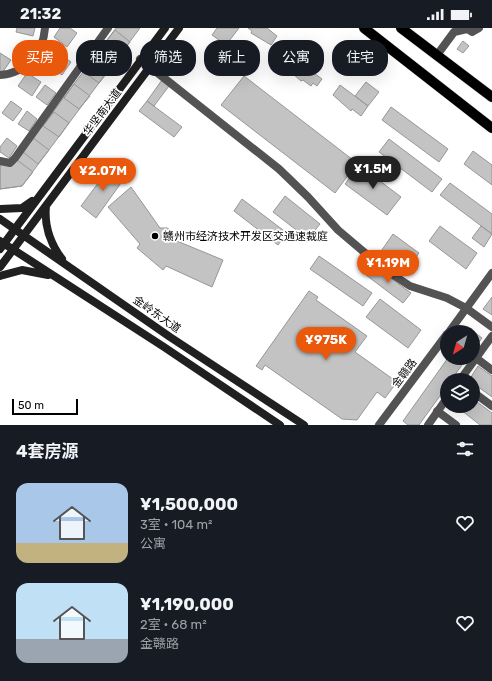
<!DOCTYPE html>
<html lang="zh">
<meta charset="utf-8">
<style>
body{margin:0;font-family:Rubik,"Noto Sans SC",sans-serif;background:#242831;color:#f1f3f6;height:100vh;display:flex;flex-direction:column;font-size:15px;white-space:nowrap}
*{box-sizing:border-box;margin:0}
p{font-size:13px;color:#9ea1a6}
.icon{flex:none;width:22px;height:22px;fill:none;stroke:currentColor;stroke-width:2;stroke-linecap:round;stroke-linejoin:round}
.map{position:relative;height:397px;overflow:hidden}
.side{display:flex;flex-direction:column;background:#171b24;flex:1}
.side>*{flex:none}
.guide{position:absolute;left:12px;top:12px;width:468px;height:36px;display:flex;gap:8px}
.needle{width:26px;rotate:217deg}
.controls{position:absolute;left:440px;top:297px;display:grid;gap:8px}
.controls a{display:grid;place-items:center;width:40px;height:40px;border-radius:50%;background:#171b24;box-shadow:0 4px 16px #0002;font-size:20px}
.scale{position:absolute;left:12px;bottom:10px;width:66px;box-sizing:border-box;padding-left:4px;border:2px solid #000;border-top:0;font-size:11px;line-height:14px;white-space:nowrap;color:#000;-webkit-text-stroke:3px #fff;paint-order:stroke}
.price{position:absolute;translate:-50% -34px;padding:0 9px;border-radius:14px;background:#ea580c;color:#fff;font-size:13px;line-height:26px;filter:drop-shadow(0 1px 2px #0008)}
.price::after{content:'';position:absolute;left:50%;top:24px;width:12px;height:9px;margin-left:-6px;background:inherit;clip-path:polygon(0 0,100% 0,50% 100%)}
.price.selected{background:#222;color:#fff}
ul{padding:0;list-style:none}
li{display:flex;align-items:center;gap:12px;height:100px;padding:0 16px}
li span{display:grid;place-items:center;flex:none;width:112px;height:80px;border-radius:12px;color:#555}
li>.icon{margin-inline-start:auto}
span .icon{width:48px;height:48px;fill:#fffc;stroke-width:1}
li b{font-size:17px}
h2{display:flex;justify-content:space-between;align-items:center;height:48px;padding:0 16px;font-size:17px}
.pill{padding:0 14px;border-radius:16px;background:#171b24;box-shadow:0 4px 16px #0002;font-size:14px;line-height:36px}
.pill.selected{background:#ea580c;color:#fff}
.status{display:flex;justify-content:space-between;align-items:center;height:28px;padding:0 20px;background:#171b24;direction:ltr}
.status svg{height:11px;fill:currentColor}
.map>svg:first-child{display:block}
.building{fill:#c3c3c3;stroke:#979797}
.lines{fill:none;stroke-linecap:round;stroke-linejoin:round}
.primary-casing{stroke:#dbdbdb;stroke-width:11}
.minor{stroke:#535353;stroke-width:8}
.tertiary{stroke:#535353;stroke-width:8}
.secondary{stroke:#202020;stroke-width:8}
.primary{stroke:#000;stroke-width:10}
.poi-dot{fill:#000;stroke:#fff;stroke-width:1.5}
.labels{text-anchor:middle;stroke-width:3.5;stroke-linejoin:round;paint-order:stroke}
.street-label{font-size:11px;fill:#000;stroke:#fff}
.poi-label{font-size:11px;fill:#000;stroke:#fff;text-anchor:start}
</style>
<div class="status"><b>21:32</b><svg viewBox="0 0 49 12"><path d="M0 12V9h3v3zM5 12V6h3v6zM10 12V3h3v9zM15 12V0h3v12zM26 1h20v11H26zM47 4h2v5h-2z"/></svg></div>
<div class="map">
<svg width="492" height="397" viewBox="0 0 492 397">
<rect width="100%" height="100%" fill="#fff"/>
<path class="building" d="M17,0H35L33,8L16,4Z
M60,0H70L77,5L67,19L54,9Z
M116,0H140L22,158L0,161V137L14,136Z
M217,0H239L226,17L212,7Z
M248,0H267L277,8L271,17L251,5L252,3Z
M115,2L130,14L120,27L104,16Z
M463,13L469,18L463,25L457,21Z
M57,24L71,34L62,47L48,38Z
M0,25L11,32L2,45L0,43Z
M287,25L322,51L317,58L313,55L311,58L303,52L301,53L283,37L286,34L282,32Z
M94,29L110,41L99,55L83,43Z
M27,45L41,54L32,68L18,58Z
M244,48L357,135L335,165L221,77Z
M162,52L169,58L154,78L147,73Z
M366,54L379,64L368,78L355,68Z
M74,56L90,68L79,81L64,70Z
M45,57L56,65L47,77L36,69Z
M340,57L368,78L361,88L352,81L351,83L333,67Z
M11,73L22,81L13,93L2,85Z
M147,73L182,99L174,109L139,83Z
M391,79L448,121L439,134L382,92Z
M27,83L37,91L29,103L18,96Z
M54,84L69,95L59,109L43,98Z
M7,110L17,118L9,130L0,124V119Z
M33,110L49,122L38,136L23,124Z
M389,111L442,151L432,164L379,124Z
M473,123L492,137V157L464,136Z
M17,132L33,144L22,158L0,161V137L14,136Z
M359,137L401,169L387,187L345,156Z
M111,138L126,148L96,190L81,178Z
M450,155L492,186V206L440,167Z
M131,159L160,200H167L173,203L177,213L223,232L212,259L166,238L163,242L137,220L140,216L108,179Z
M285,168L320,196L308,211L273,184Z
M242,171L287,205L278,217L234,183Z
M440,198L477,225L466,241L429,213Z
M481,198L492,206L484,219L472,210Z
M393,206L419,225L402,248L377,229Z
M319,228L372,265L363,278L310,241Z
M373,237L411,265L403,275L366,247Z
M309,263L318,269L316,272L367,308L355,324L397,354L385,370L377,364L357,392L342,391L265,337L262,342L256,338Z
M492,269V287L483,281Z
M380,271L421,302L408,320L366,289Z
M470,301L482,310L473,322V304H467Z
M448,330H467L451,352H447V358L419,397H408L403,393Z
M478,338L492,348V369L473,355V352H469Z
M473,371L492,385V397H480L456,378H473Z"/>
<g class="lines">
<g class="primary-casing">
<path id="primary" d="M364,0L492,100
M401,0L492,69"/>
</g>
<path class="minor" d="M466,0L472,4L479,0
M437,27L454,4L467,1
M140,31L279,141L308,169L338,202L384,241L410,258L447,270L466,280L492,299
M0,47C26,45 43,26 45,0
M0,133L10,135L15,130L108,0
M476,330L492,342
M460,352L492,308
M473,364L492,378
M437,383L456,397
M428,397L447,370"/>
<path class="tertiary" d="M449,304L492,245
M379,397L447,306"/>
<path class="secondary" d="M46,178C44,198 50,215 62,231
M0,181L22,180L32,173
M0,191L170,309L304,397
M0,213L164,319L280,397
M0,221L165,0
M0,239L179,0
M0,248L22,242L48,247"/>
<use href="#primary" class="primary"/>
</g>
<circle class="poi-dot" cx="155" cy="208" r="4"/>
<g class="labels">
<g class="street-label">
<text transform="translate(102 84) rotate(-53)" y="4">华坚南大道</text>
<text transform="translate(157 286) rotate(35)" y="4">金岭东大道</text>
<text transform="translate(404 345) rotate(-53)" y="4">金赣路</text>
</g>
<g class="poi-label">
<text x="163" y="212">赣州市经济技术开发区交通速裁庭</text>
</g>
</g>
</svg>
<div class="controls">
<a><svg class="needle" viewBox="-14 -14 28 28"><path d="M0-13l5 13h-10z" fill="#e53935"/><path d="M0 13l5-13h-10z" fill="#9ea1a6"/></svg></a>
<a><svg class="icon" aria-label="layers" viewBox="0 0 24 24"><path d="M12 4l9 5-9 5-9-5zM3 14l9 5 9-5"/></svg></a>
</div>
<div class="scale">50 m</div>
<b class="price selected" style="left:373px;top:162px">¥1.5M</b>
<b class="price" style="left:103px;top:164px">¥2.07M</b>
<b class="price" style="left:388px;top:256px">¥1.19M</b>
<b class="price" style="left:326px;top:333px">¥975K</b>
<div class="guide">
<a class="pill selected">买房</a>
<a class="pill">租房</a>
<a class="pill">筛选</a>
<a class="pill">新上</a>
<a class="pill">公寓</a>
<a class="pill">住宅</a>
</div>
</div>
<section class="side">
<h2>4套房源<svg class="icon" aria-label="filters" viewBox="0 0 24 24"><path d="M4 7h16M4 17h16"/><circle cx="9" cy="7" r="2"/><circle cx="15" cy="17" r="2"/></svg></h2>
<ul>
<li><span style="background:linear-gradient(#a9c7e8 75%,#c2b280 0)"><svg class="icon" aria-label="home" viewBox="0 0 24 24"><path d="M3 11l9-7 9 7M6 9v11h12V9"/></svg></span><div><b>¥1,500,000</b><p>3室 · 104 m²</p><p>公寓</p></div><svg class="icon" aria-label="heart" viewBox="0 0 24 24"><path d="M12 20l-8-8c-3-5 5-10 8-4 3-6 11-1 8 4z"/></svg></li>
<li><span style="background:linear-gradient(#bfe0f5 70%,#9aa5b1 0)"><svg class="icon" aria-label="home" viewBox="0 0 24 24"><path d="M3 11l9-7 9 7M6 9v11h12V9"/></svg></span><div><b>¥1,190,000</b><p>2室 · 68 m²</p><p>金赣路</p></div><svg class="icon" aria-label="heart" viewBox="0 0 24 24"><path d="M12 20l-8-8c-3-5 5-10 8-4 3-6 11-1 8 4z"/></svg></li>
</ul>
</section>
